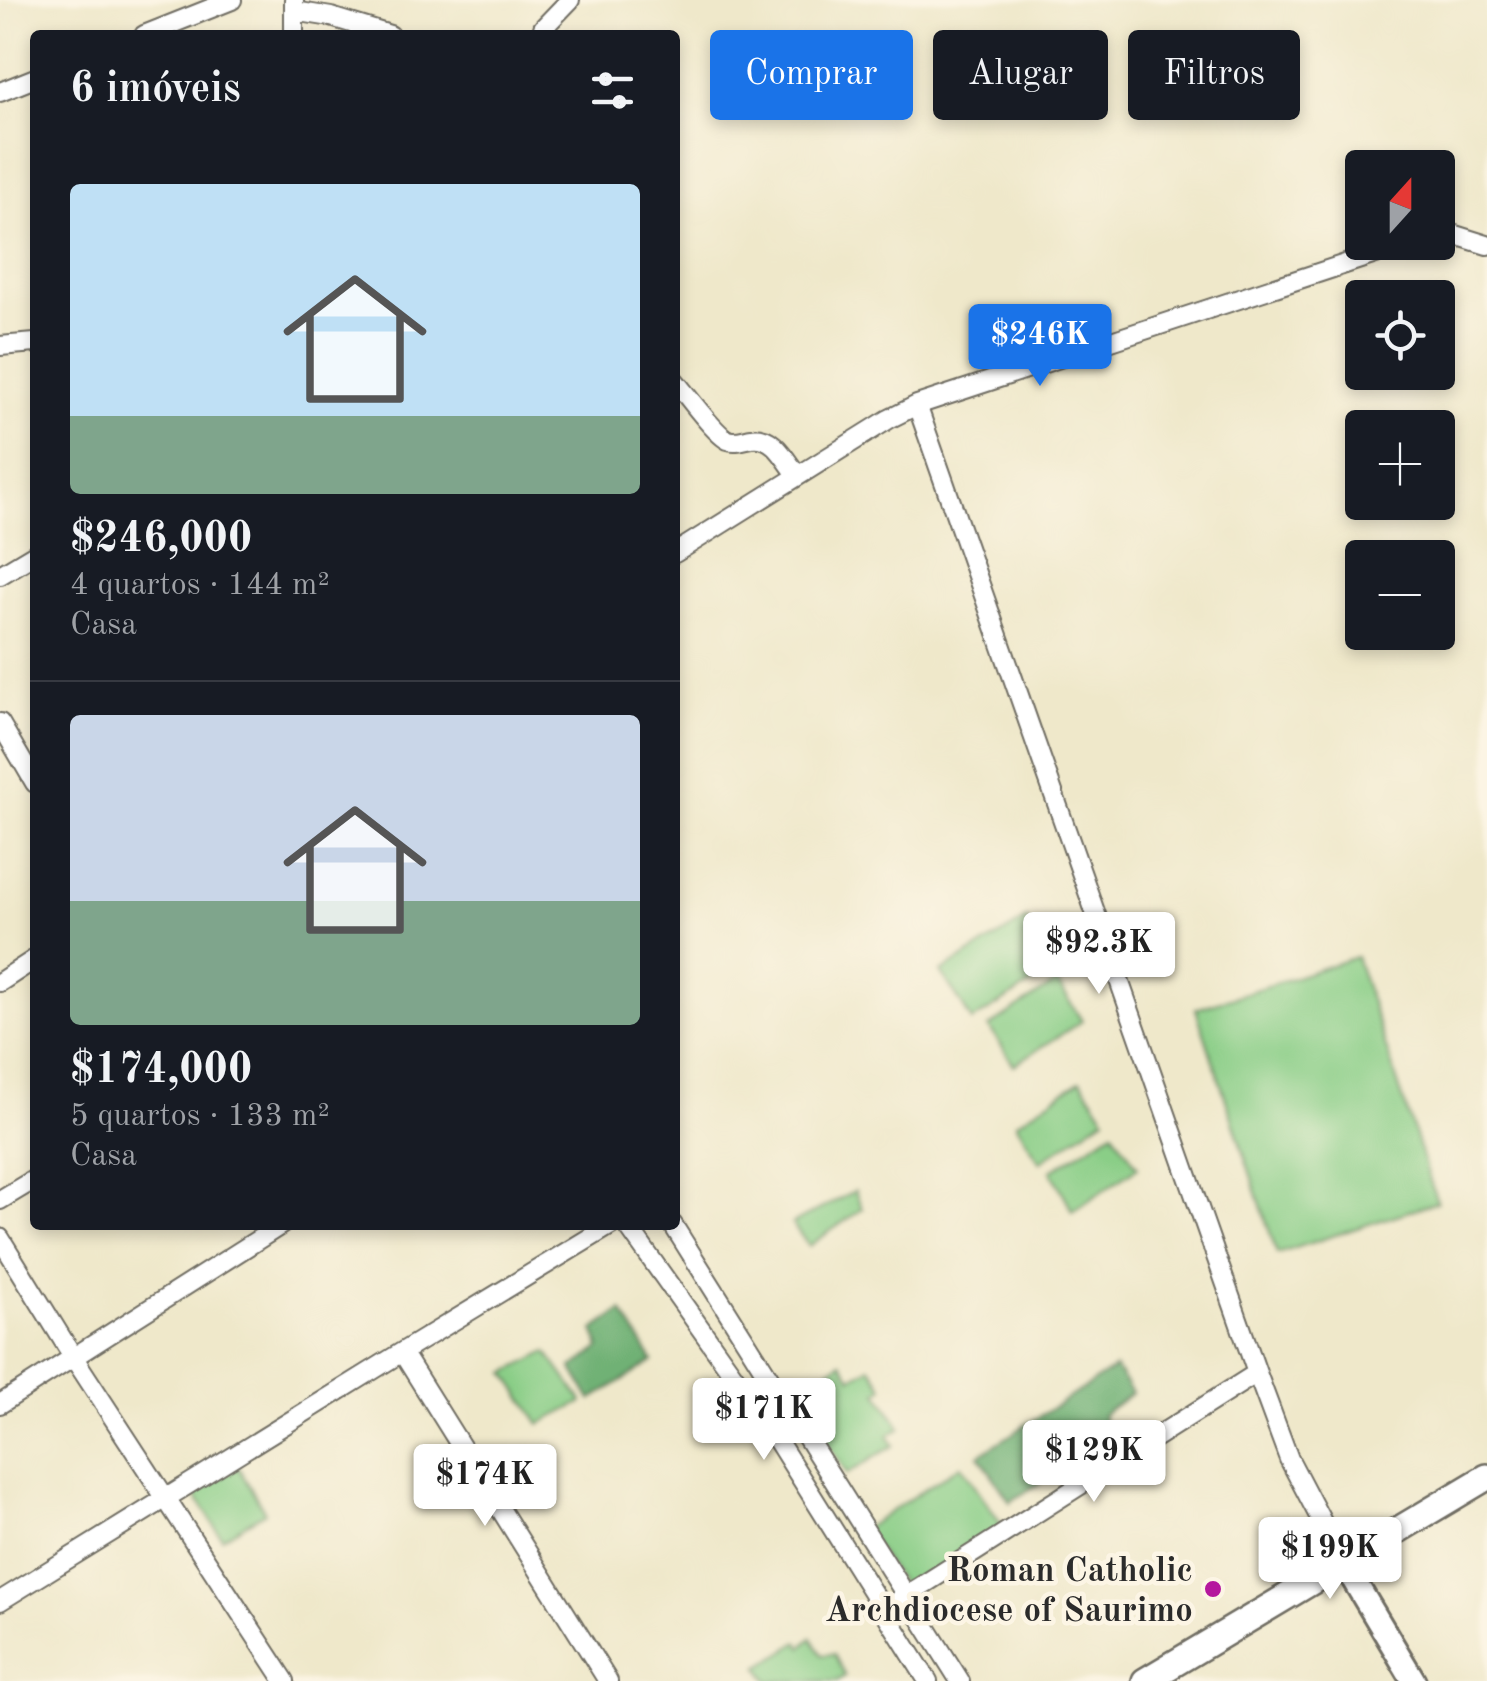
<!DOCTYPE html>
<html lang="pt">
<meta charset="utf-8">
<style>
body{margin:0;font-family:"Old Standard TT",serif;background:#242831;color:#f1f3f6;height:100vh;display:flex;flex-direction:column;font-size:38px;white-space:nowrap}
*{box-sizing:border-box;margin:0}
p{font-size:32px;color:#9ea1a6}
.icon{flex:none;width:55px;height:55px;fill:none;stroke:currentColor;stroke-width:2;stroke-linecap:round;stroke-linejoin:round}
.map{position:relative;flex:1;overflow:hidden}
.drawer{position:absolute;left:30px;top:30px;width:650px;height:1200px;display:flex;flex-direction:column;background:#171b24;border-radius:10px;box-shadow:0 5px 15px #0003}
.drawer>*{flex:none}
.guide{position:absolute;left:710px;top:30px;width:625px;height:90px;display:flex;gap:20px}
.needle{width:65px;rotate:21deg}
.controls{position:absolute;left:1345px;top:150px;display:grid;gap:20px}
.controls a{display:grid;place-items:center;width:110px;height:110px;border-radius:10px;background:#171b24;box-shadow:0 5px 15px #0003;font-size:50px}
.price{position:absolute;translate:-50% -85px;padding:0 22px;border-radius:10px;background:#fff;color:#222;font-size:32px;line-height:65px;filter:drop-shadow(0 2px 5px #0008)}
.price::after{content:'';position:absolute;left:50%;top:60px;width:30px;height:22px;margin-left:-15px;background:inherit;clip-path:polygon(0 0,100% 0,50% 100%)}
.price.selected{background:#1a73e8;color:#fff}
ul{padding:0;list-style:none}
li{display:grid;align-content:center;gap:20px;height:530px;padding:0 40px}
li+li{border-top:2px solid #363941}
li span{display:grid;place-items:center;height:310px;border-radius:10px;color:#555}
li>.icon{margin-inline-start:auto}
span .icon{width:180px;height:180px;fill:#fffc;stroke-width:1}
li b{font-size:42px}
h2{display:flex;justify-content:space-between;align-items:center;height:120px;padding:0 40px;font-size:42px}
.pill{padding:0 35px;border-radius:10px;background:#171b24;box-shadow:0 5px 15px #0003;font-size:35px;line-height:90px}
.pill.selected{background:#1a73e8;color:#fff}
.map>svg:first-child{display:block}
.green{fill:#8ace87;stroke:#5a7c59;stroke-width:2.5}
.forest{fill:#6fb174;stroke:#4d6e50;stroke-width:2.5}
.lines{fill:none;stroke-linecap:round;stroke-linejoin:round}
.minor-casing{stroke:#706d63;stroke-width:22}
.tertiary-casing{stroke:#706d63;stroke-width:28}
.secondary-casing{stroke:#706d63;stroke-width:30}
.minor{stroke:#fff;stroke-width:18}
.tertiary{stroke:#fff;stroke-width:22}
.secondary{stroke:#fff;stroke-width:25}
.poi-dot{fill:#b5179e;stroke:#fcf5e5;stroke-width:4}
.labels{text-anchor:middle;stroke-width:9;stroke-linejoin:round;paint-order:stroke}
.poi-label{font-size:35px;font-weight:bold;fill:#2b2b2b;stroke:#fcf5e5;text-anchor:end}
</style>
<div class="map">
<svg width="1487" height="1681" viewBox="0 0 1487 1681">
<rect width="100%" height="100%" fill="#fcf5e5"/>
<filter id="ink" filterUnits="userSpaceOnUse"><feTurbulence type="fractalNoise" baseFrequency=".01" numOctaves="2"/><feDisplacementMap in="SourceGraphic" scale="20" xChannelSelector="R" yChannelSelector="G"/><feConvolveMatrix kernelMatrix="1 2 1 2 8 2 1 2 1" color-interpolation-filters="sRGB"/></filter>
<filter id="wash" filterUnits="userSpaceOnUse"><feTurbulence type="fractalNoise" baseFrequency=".0048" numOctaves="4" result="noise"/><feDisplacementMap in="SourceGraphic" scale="40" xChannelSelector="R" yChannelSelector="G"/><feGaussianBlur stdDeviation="2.25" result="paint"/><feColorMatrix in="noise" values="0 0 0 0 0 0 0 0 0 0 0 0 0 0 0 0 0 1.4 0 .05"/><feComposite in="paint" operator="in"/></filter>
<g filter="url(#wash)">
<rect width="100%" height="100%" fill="#efe8ca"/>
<path class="green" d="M1027,919L1058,968L972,1021L941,972Z
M1356,957L1437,1202L1277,1254L1196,1009Z
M1057,982L1082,1021L1014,1065L989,1027Z
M1081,1080L1105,1117L1040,1162L1016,1123Z
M1113,1131L1138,1167L1073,1211L1051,1171Z
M855,1191L862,1209L809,1246L792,1224Z
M547,1352L583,1402L540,1424L506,1373Z
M842,1362L852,1378L871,1367L884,1387L878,1392L901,1428L888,1436L894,1445L847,1474L795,1391Z
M961,1465L1004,1528L907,1592L864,1529Z
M238,1467L265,1512L222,1538L194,1493Z
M812,1638L822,1655L834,1654L845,1676L837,1681H769L759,1667L799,1642L802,1647Z"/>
<path class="forest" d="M622,1311L653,1361L591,1400L572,1368L600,1348L594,1330Z
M1115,1368L1132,1393L1102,1415L1110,1437L1010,1502L979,1455Z"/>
</g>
<g filter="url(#ink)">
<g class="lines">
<g class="minor-casing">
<path id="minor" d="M294,0V35
M294,11L331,17L390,35
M144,35L232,0
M542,35L543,28L570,0
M0,92L35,78
M1438,235L1452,234L1487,245
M0,346L35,343
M675,381C686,394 715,434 728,440C736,443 744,439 752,438C774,434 786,461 798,476
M917,405L1257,1373L1289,1459L1343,1562
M675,553L889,419L917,405L1412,242
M0,575L35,554
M0,723L35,783
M0,982L35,959
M0,1200L35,1179
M627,1225L757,1408L928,1681
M673,1225L960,1681
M0,1238L74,1358L285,1681
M402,1352L608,1681
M0,1404L281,1225
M0,1601L402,1352L611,1225
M896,1602L1257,1373"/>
</g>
<g class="tertiary-casing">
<path id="tertiary" d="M1343,1562L1414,1681"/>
</g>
<g class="secondary-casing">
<path id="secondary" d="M1145,1681L1487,1477"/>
</g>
<use href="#minor" class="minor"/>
<use href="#tertiary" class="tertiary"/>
<use href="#secondary" class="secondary"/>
</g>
</g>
<circle class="poi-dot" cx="1213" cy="1589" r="10"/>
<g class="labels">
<g class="poi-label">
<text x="1193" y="1581">Roman Catholic<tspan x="1193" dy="40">Archdiocese of Saurimo</tspan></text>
</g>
</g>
</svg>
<div class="controls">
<a><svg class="needle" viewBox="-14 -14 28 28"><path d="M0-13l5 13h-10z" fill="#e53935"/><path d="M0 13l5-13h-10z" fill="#9ea1a6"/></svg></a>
<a><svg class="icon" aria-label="locate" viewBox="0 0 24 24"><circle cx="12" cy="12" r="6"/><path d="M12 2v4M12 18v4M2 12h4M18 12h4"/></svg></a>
<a>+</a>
<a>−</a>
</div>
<b class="price selected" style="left:1040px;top:389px">$246K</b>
<b class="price" style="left:1099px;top:997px">$92.3K</b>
<b class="price" style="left:764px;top:1463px">$171K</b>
<b class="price" style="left:1094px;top:1505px">$129K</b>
<b class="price" style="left:485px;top:1529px">$174K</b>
<b class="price" style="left:1330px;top:1602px">$199K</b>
<div class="guide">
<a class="pill selected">Comprar</a>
<a class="pill">Alugar</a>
<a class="pill">Filtros</a>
</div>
<section class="drawer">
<h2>6 imóveis<svg class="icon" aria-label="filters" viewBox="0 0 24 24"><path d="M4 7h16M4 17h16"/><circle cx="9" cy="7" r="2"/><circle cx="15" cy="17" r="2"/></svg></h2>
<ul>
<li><span style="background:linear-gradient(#bfe0f5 75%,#7fa58c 0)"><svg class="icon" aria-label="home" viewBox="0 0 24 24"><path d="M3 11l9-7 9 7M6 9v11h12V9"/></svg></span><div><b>$246,000</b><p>4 quartos · 144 m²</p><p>Casa</p></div></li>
<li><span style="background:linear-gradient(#c9d6e8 60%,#7fa58c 0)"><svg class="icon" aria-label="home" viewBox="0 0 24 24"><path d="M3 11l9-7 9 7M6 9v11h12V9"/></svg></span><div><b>$174,000</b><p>5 quartos · 133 m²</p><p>Casa</p></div></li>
</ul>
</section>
</div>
